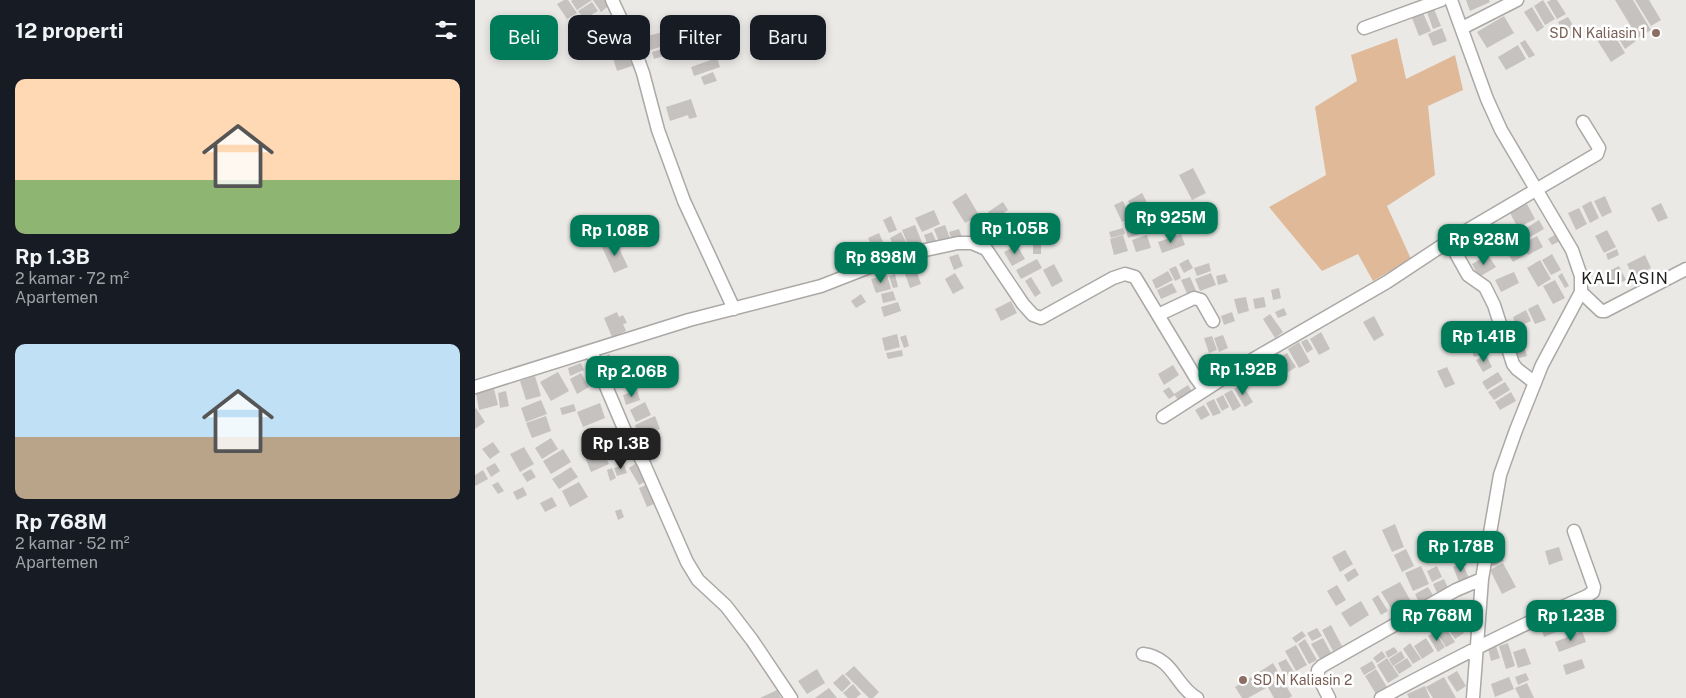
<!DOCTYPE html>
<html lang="id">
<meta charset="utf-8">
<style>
body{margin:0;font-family:"Public Sans",sans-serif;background:#20242c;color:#f1f3f6;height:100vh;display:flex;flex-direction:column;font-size:19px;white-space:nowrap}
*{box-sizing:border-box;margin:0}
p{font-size:16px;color:#9ea1a6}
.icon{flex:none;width:28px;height:28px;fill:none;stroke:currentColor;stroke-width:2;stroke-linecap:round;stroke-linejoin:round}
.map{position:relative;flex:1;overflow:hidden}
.side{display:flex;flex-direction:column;background:#171b24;width:475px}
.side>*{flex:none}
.guide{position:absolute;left:15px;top:15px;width:475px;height:45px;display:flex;gap:10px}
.price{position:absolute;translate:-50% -42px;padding:0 11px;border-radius:10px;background:#007b59;color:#fff;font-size:16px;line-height:32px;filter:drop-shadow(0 1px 2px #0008)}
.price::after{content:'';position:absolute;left:50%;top:30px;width:15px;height:11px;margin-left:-8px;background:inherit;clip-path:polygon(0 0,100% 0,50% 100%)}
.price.current{background:#222;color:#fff}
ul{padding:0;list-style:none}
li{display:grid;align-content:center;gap:10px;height:265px;padding:0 15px}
li span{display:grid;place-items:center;height:155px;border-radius:10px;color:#555}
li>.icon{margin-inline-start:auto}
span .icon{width:90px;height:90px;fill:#fffc;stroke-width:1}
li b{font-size:21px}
h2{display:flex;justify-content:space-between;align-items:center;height:60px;padding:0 15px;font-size:21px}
.pill{padding:0 18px;border-radius:10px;background:#171b24;box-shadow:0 2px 8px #0003;font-size:18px;line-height:45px}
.pill.current{background:#007b59;color:#fff}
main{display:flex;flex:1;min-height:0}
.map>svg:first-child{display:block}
.green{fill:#dfb998}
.building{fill:#c5c2c0}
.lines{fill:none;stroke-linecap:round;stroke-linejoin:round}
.minor-casing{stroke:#aba8a6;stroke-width:15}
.minor{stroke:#fff;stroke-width:12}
.education-dot{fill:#8d6e63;stroke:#fff;stroke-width:2}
.labels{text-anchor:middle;stroke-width:5;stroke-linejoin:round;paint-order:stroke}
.education-label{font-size:14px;fill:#785e54;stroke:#fff;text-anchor:end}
.quarter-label{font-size:16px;letter-spacing:1px;fill:#21201f;stroke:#fff}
</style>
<main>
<section class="side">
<h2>12 properti<svg class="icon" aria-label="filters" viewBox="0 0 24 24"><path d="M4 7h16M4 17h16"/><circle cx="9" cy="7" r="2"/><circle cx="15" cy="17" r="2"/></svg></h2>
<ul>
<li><span style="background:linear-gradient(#ffd9b3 65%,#8fb573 0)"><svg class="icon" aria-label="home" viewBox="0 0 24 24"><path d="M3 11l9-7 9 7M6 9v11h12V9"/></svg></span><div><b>Rp 1.3B</b><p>2 kamar · 72 m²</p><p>Apartemen</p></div></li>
<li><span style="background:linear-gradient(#bfe0f5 60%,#b9a48a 0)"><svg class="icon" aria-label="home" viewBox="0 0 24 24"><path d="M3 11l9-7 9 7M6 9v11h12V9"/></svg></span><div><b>Rp 768M</b><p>2 kamar · 52 m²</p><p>Apartemen</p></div></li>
</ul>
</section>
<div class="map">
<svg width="1211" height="698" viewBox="0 0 1211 698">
<rect width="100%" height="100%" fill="#ebe9e6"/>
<path class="green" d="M922,38L931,79L980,55L988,90L953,106L960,175L912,206L936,259L898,281L883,254L847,271L794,207L851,175L840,107L882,81L876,55Z"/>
<path class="building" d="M89,0H93L102,13L92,19L82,4Z
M98,0H117L102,10L96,1Z
M118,0H132L135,5L126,12Z
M991,0H1014L1015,2L995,11Z
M1068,0L1080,19L1070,25L1059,6Z
M1076,0H1082L1091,14L1082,19L1072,2Z
M1140,0H1158L1176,30L1163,38Z
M1160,0H1174L1186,20L1176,26Z
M117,2L123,11L109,19L103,11Z
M1057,7L1069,27L1062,32L1049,12Z
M959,9L966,26L958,29L952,12Z
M948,13L956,31L944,36L937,18Z
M1029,16L1039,33L1012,48L1002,32Z
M1093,17L1102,32L1091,38L1083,22Z
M1134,26L1150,53L1136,62L1119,35Z
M967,28L972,41L958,46L953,34Z
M1154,30L1161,41L1150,49L1143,37Z
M188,32L192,45L172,51L168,37Z
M142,38L148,52L133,57L128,44Z
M1050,40L1060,55L1054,58L1045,43Z
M1043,45L1051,59L1031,70L1023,57Z
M190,48L192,55L179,59L177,52Z
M156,53L160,65L142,71L138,58Z
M242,58L245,67L219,76L216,67Z
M238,72L242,81L229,85L226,77Z
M216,99L222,117L214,119L213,115L195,121L191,107Z
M718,168L731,193L717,200L704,175Z
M491,193L504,215L490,223L477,202Z
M667,193L675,208L660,216L653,201Z
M1130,196L1137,212L1127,217L1119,201Z
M648,201L656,218L647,222L639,205Z
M1116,201L1124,218L1115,223L1107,206Z
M528,202L533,210L518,220L513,212Z
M1186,203L1193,218L1183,222L1176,208Z
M1052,204L1060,219L1043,228L1035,213Z
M1104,208L1112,224L1101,230L1093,213Z
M459,210L465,224L447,232L440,218Z
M688,211L691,220L678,224L675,215Z
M416,216L422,230L414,233L408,220Z
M704,218L708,230L691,236L687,225Z
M1064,220L1069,229L1050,240L1045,232Z
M661,223L665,234L653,238L650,226Z
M440,225L448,245L435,250L427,230Z
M470,225L476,241L465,245L459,229Z
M648,228L650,234L636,238L634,232Z
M484,229L488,240L478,243L474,232Z
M1132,230L1141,247L1129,253L1120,236Z
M426,232L434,248L422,254L415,238Z
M457,232L462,243L453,246L449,235Z
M404,233L408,242L397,247L393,238Z
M1083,233L1087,240L1077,245L1073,239Z
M706,234L710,245L687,253L683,242Z
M648,235L653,251L639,255L635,239Z
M672,235L676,248L661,252L657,240Z
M1004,236L1006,248L991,251L988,240Z
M1062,236L1068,247L1053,255L1047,244Z
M1037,238L1048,256L1038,262L1027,244Z
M140,240L153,267L139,273L127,247Z
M558,242H566V254H558Z
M412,244L415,252L401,258L398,249Z
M542,245L550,259L537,266L529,252Z
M1142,249L1144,255L1133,260L1131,254Z
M483,254L488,266L479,270L474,257Z
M1077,254L1086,270L1076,275L1067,260Z
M1013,255L1021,267L1004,277L997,264Z
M1170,255L1176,268L1158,277L1152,264Z
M562,259L567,268L546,279L541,270Z
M713,259L718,268L709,273L704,264Z
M450,260L453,266L445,271L442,265Z
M1065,260L1076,279L1063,287L1052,268Z
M734,263L736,271L722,276L719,268Z
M579,264L588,281L577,287L568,270Z
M701,266L706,278L700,281L694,269Z
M1144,266L1151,280L1138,286L1132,272Z
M440,267L446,284L435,288L429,271Z
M693,271L698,280L681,289L677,280Z
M1039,272L1044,283L1026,292L1020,280Z
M480,273L489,288L478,294L470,279Z
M736,273L741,285L725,291L720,279Z
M1087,273L1094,286L1090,288L1083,276Z
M420,274L423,287L418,288L414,276Z
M750,274L753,282L743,285L741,276Z
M412,275L416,289L401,293L396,279Z
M556,277L566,293L560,297L550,281Z
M715,277L722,293L713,296L706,280Z
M1080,280L1090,298L1078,304L1068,286Z
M697,283L702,292L686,299L682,290Z
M804,288L806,298L798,300L796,290Z
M418,291L421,300L408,303L406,294Z
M386,294L391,302L381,308L376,301Z
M771,297L774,311L763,314L759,299Z
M789,297L791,307L780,309L778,299Z
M536,301L542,313L526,321L520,309Z
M423,302L426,311L409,317L406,307Z
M1063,304L1071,320L1060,324L1053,309Z
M809,308L812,315L803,318L800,312Z
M1051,310L1056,321L1042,327L1038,317Z
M142,312L144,317L148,315L152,323L148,324L151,331L137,337L129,318Z
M757,312L760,321L749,325L746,316Z
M795,314L808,332L800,338L788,319Z
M899,316L909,335L899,341L888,322Z
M1006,328L1014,352L999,357L991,333Z
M846,332L855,349L844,355L835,339Z
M422,334L425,347L410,351L407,338Z
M431,335L434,346L429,348L425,337Z
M748,335L753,348L744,352L739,338Z
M737,336L742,350L734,353L729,338Z
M832,339L838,349L832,353L826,342Z
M1047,339L1052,356L1040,359L1035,343Z
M824,342L835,362L824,368L813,349Z
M427,350L428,356L413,359L411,353Z
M812,353L821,367L812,373L803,358Z
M134,354L142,370L136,373L129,357Z
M1011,355L1017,367L1008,372L1001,360Z
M159,356L162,368L157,369L153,358Z
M150,357L153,369L147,371L143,359Z
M802,359L812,375L802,381L792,365Z
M106,363L109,370L95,376L93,368Z
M120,364L127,377L117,382L110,369Z
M698,365L704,375L689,385L683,374Z
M972,367L980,384L970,388L962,371Z
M83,372L94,391L76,401L65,382Z
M1023,372L1028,380L1012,390L1007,382Z
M106,373L114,387L102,394L95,379Z
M60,376L66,396L51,400L45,381Z
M1030,382L1035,390L1019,400L1013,392Z
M767,384L778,402L770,407L759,389Z
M713,385L719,395L705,403L699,394Z
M694,387L700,395L694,399L688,391Z
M19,389L23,405L4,410L1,393Z
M162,390L165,400L151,405L148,395Z
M757,390L766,406L758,411L749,394Z
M31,391L34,406L25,408L23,393Z
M1036,392L1041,401L1025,410L1020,402Z
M748,395L754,407L747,411L741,399Z
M739,399L746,413L738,416L731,403Z
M66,400L72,414L51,422L46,408Z
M170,402L176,415L161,422L155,410Z
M125,403L130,418L108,427L102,412Z
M99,404L101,411L87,415L85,408Z
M729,405L735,415L726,420L720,410Z
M1,408L10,422L0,429V409Z
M71,416L76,431L57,438L51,423Z
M180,416L185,429L165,438L160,425Z
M76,438L83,449L67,459L60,448Z
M18,442L25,452L15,459L7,449Z
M124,443L134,464L116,472L107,450Z
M49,447L59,464L45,472L35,454Z
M88,449L96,462L76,474L68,461Z
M164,461L175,479L164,485L154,468Z
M20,463L25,471L16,477L11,468Z
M149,465L152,473L142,476L139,468Z
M96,467L103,477L84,489L77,479Z
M137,468L141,478L135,481L132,470Z
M56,469L61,477L52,482L47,474Z
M8,470L13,479L0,486V475Z
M23,482L29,491L23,494L17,485Z
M104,482L113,497L95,507L87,491Z
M173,484L181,503L172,507L164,488Z
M48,487L52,495L42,500L38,492Z
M77,497L82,506L70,512L65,503Z
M146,509L149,517L143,520L140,511Z
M920,524L929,547L917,552L907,530Z
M1084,547L1088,560L1074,565L1070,551Z
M931,549L939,566L927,572L919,555Z
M870,550L878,564L865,572L857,557Z
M1026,556L1029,561L1018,566L1015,561Z
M987,563L994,578L984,582L978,567Z
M1028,563L1041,587L1027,594L1015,570Z
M946,566L954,584L938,591L930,573Z
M962,566L967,577L957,582L952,571Z
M880,568L884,575L873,582L869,575Z
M969,579L974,590L963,595L958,584Z
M925,582L937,603L919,613L906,592Z
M862,585L871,600L861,606L852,591Z
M953,587L961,600L947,608L940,594Z
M903,595L913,611L906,615L897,599Z
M886,601L894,615L875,627L866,613Z
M989,611L998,624L989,630L980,617Z
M978,617L989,633L980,639L969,623Z
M1076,621L1081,632L1069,637L1065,625Z
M856,625L867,646L858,651L847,630Z
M969,625L980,642L971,647L961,631Z
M842,628L847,636L837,641L832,633Z
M827,631L831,636L821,643L817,638Z
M1107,631L1111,642L1084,652L1080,642Z
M960,632L970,647L963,652L953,636Z
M848,638L856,653L845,659L836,644Z
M951,638L959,651L947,659L939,646Z
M830,639L842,660L834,664L823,644Z
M935,643L946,659L938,664L928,649Z
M1033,643L1040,666L1031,669L1024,646Z
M821,645L832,665L821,671L810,651Z
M1021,646L1025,658L1016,661L1013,648Z
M919,647L923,652L913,658L910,652Z
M1050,648L1056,664L1043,668L1038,652Z
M907,651L911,657L902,663L898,658Z
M926,651L930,658L918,666L914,659Z
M912,658L924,676L913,683L902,665Z
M932,658L937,666L924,674L919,666Z
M811,659L819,672L810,677L803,663Z
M1107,659L1110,668L1091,675L1088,665Z
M897,661L901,668L889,675L885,668Z
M798,663L817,696L814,698H799L784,672Z
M379,666L404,692L398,698H394L370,674Z
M342,669L350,683L332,694L323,681Z
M901,669L912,687L901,694L890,676Z
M982,671L991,686L982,692L972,677Z
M783,673L791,688L773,698H767L760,687Z
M1051,673L1054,680L1043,685L1040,677Z
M368,674L376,683L367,692L358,683Z
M969,677L981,698H958L951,687Z
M1034,677L1039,689L1020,697L1016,684Z
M1052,683L1059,698H1045L1040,688Z
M378,684L386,694L381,698H373L368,693Z
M950,686L955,698H934L932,694Z
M354,688L362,698H340Z
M302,690L306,698H285Z"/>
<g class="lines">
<g class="minor-casing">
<path id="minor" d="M137,0L157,43L168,73L183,130L209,201L259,309
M976,0L1012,99L1026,130L1097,250L1106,276V292L1067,365L1041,430L1025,475L1007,579L998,698
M889,28L966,0
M987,28L1042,0
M974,241L993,275L1010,287L1019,305L1038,364L1042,369L1060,383
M1106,292L1126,311H1130L1211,269
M683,315L719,298L726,300L738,321
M116,351L150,431L169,464L212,562L223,580L251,606L277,640L316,698
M0,387L214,320L346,286L410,261L436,253L483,243H497L511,249L548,304L558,315L566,318L638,278L650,274L660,277L721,378L730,390L765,367L912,282L974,241L1122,154L1124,148L1108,122
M688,417L730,390
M668,654C699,658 700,686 722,698
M854,698L843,676V670L847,666L981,590L1007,579
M906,698C973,662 1041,627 1112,596L1118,592L1119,587L1099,531"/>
</g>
<use href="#minor" class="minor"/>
</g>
<g class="education-dot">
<circle cx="1181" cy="33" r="5"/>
<circle cx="768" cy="680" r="5"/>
</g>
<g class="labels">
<g class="education-label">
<text x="1171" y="38">SD N Kaliasin 1</text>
<text x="778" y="685" text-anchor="start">SD N Kaliasin 2</text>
</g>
<g class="quarter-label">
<text x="1150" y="284">KALI ASIN</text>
</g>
</g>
</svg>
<b class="price" style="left:696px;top:244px">Rp 925M</b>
<b class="price" style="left:540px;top:255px">Rp 1.05B</b>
<b class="price" style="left:140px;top:257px">Rp 1.08B</b>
<b class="price" style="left:1009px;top:266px">Rp 928M</b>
<b class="price" style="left:406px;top:284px">Rp 898M</b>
<b class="price" style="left:1009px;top:363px">Rp 1.41B</b>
<b class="price" style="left:768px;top:396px">Rp 1.92B</b>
<b class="price" style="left:157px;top:398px">Rp 2.06B</b>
<b class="price current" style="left:146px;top:470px">Rp 1.3B</b>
<b class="price" style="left:986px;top:573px">Rp 1.78B</b>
<b class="price" style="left:962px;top:642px">Rp 768M</b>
<b class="price" style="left:1096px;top:642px">Rp 1.23B</b>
<div class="guide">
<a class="pill current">Beli</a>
<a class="pill">Sewa</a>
<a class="pill">Filter</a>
<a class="pill">Baru</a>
</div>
</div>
</main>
